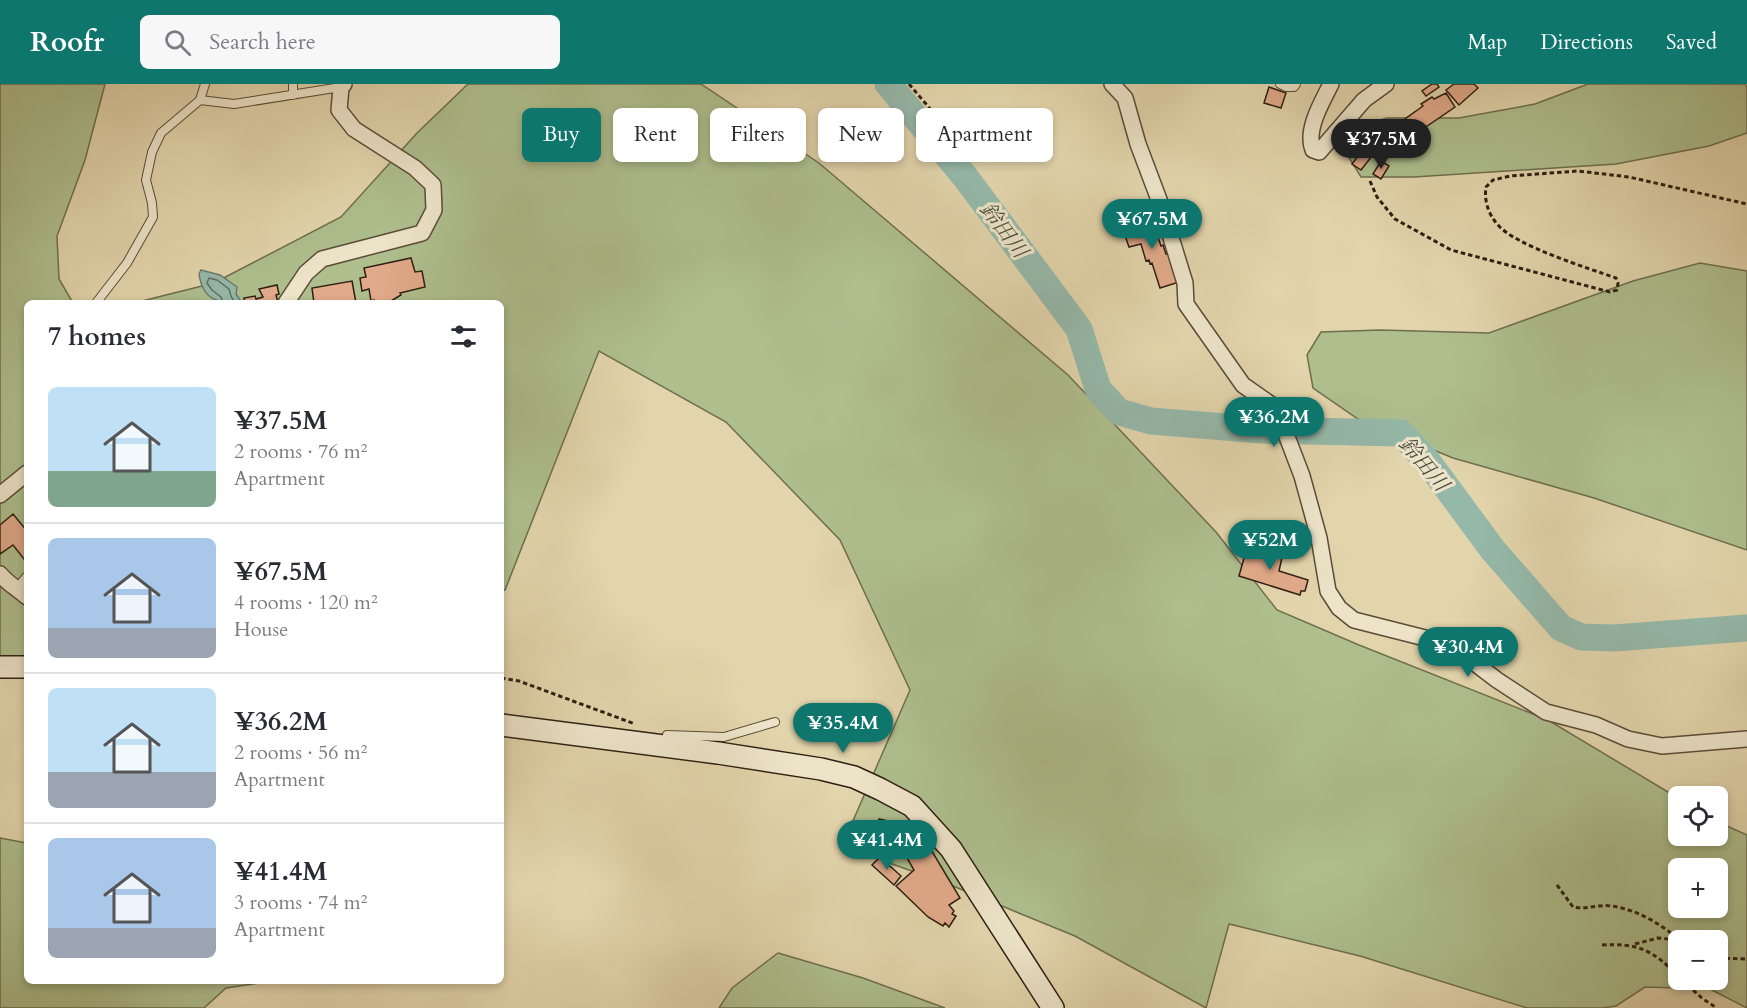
<!DOCTYPE html>
<meta charset="utf-8">
<style>
body{margin:0;font-family:Cardo,"Noto Serif JP",serif;background:#f7f7f7;color:#2b2b33;height:100vh;display:flex;flex-direction:column;font-size:22px;white-space:nowrap}
*{box-sizing:border-box;margin:0}
p{font-size:20px;color:#7c7c81}
.icon{flex:none;width:33px;height:33px;fill:none;stroke:currentColor;stroke-width:2;stroke-linecap:round;stroke-linejoin:round}
.map{position:relative;flex:1;overflow:hidden}
.panel{position:absolute;left:24px;top:216px;width:480px;height:684px;display:flex;flex-direction:column;background:#fff;border-radius:9px;box-shadow:0 3px 9px #0003}
.panel>*{flex:none}
.top-card{position:absolute;left:522px;top:24px;width:570px;height:54px;display:flex;gap:12px}
.tools{position:absolute;left:1668px;top:702px;display:grid;gap:12px}
.tools a{display:grid;place-items:center;width:60px;height:60px;border-radius:9px;background:#fff;box-shadow:0 3px 9px #0003;font-size:30px}
.price{position:absolute;translate:-50% -51px;padding:0 14px;border-radius:21px;background:#0f766e;color:#fff;font-size:20px;line-height:39px;filter:drop-shadow(0 2px 3px #0008)}
.price::after{content:'';position:absolute;left:50%;top:36px;width:18px;height:14px;margin-left:-9px;background:inherit;clip-path:polygon(0 0,100% 0,50% 100%)}
.price.current{background:#222;color:#fff}
ul{padding:0;list-style:none}
li{display:flex;align-items:center;gap:18px;height:150px;padding:0 24px}
li+li{border-top:2px solid #e1e1e2}
li span{display:grid;place-items:center;flex:none;width:168px;height:120px;border-radius:9px;color:#555}
li>.icon{margin-inline-start:auto}
span .icon{width:72px;height:72px;fill:#fffc;stroke-width:1}
li b{font-size:26px}
h2{display:flex;justify-content:space-between;align-items:center;height:72px;padding:0 24px;font-size:26px}
.chip{padding:0 21px;border-radius:9px;background:#fff;box-shadow:0 3px 9px #0003;font-size:21px;line-height:54px}
.chip.current{background:#0f766e;color:#fff}
header{display:flex;align-items:center;gap:36px;box-sizing:border-box;height:84px;padding:0 30px;background:#0f766e;color:#fff}
header strong{font-size:28px}
nav{display:flex;gap:33px;margin-inline-start:auto;font-size:21px}
.search{width:420px;height:54px;background:#f7f7f7;display:flex;align-items:center;gap:15px;box-sizing:border-box;padding:0 21px;border-radius:9px;color:#7c7c81;font-size:22px}
.map>svg:first-child{display:block}
.green{fill:#aebe8d;stroke:#6e6e50;stroke-width:1.5;fill-rule:evenodd}
.water{fill:#95b8a9;stroke:#6c7b6d;stroke-width:1.5}
.lines{fill:none;stroke-linecap:round;stroke-linejoin:round}
.shore{stroke:#626c5e;stroke-width:1.5}
.river{stroke:#95b8a9;stroke-width:27}
.building{fill:#e1aa8a;stroke:#2e1f12;stroke-width:1.5}
.lane-casing{stroke:#5b4c38;stroke-width:10}
.street-casing{stroke:#5b4c38;stroke-width:18}
.secondary-casing{stroke:#2e1f12;stroke-width:24}
.path{stroke:#2e1f12;stroke-width:3;stroke-dasharray:4.5 3;stroke-linecap:butt}
.lane{stroke:#ece3c8;stroke-width:8}
.street{stroke:#ece3c8;stroke-width:15}
.secondary{stroke:#ece3c8;stroke-width:21}
.labels{text-anchor:middle;stroke-width:6;stroke-linejoin:round;paint-order:stroke}
.water-label{font-size:21px;font-style:italic;fill:#4d4d3f;stroke:#ece3c8}
</style>
<header>
<strong>Roofr</strong>
<div class="search"><svg class="icon" aria-label="search" viewBox="0 0 24 24"><circle cx="10" cy="10" r="6"/><path d="M15 15l6 6"/></svg>Search here</div>
<nav><a>Map</a><a>Directions</a><a>Saved</a></nav>
</header>
<div class="map">
<svg width="1747" height="924" viewBox="0 0 1747 924">
<rect width="100%" height="100%" fill="#e2d4ab"/>
<filter id="stains"><feTurbulence type="fractalNoise" baseFrequency=".00333" numOctaves="4"/><feColorMatrix values="0 0 0 0 .2 0 0 0 0 .09 0 0 0 0 .02 0 0 0 .5 -.17"/></filter>
<radialGradient id="worn" r=".72"><stop offset=".6" stop-color="#630" stop-opacity="0"/><stop offset="1" stop-color="#630" stop-opacity=".3"/></radialGradient>
<path class="green" d="M0,0H105L85,76L57,152L59,195L73,219H27V580L0,576Z
M468,0H701L819,79L1068,291L1216,448L1277,526L1359,561L1548,636L1678,714V752H1718V738L1747,751V924L1710,905L1645,903L1616,922L1603,924H1527L1360,872L1229,840L1206,924L1075,852L948,800L842,762L910,606L840,456L726,338L599,267L505,506L501,507V219H134L214,199L341,133L417,49ZM1678,784H1718V824H1678ZM1678,856H1718V896H1678Z
M1588,0H1745L1747,3V49L1709,62L1616,80L1414,93H1361L1343,64L1354,44L1387,34H1459L1535,20Z
M1700,179L1747,187V466L1594,414L1453,374L1358,335L1313,304L1307,271L1321,248L1380,246L1489,249L1633,197Z
M0,754L27,759V897H273L226,904L204,924H0Z
M778,869L863,894L945,924H719L732,904Z"/>
<path class="water" d="M201,186L220,191L237,203L236,210L242,219C218,219 203,217 199,190Z"/>
<g class="lines">
<path class="shore" d="M223,219L221,213L212,206L207,199L209,194L217,196L229,205L231,212L235,219"/>
<path class="river" d="M888,0L966,94L1079,245L1098,305L1119,328L1151,337L1262,346L1401,349L1428,378L1493,466L1561,544L1581,553L1614,554L1747,544"/>
</g>
<path class="building" d="M1432,0H1437L1439,3L1426,12L1422,7Z
M1454,0H1474L1478,4L1459,21L1446,6Z
M1269,3L1286,9L1281,24L1264,19Z
M1446,9L1455,23L1417,49L1416,47L1413,50L1409,44L1407,46L1402,39L1407,36L1405,35L1423,22L1421,20L1432,13L1434,15Z
M1381,41L1392,49L1381,65L1370,57Z
M1363,65L1372,72L1361,86L1352,80Z
M1381,77L1389,82L1381,95L1373,90Z
M1151,133L1161,162L1163,161L1166,170L1170,169L1179,198L1160,204L1152,179L1150,180L1149,176L1146,177L1141,160L1129,163L1122,143Z
M411,174L415,188L422,187L425,203L400,209L401,211L391,217L379,219H375L374,216L371,217L369,205L362,207L360,194L366,193L364,184Z
M352,197L356,219H314L312,204Z
M277,201L279,210L276,211L278,219H245L244,214L255,212L256,215L263,213L259,205Z
M13,430L27,447V473L24,475L13,461L0,470V441Z
M1256,462L1283,469L1279,487L1308,496L1305,507H1301L1300,511L1239,492L1247,463L1255,465Z
M879,735L889,737L880,772L870,769Z
M924,754L960,814L949,821L954,827L952,830L956,832L949,843L945,839L943,842L928,833L896,802L914,786L903,767Z
M880,773L901,792L894,801L872,781Z"/>
<g class="lines">
<g class="lane-casing">
<path id="lane" d="M293,0V11
M1280,0L1286,3H1294L1296,0
M200,16L234,20L341,3
M96,219L127,179L153,133L152,119L146,96L152,68L161,49L200,16L205,0
M17,504L27,492
M666,660L667,651L724,653L775,638"/>
</g>
<g class="street-casing">
<path id="street" d="M1112,0L1125,14L1138,60L1161,121L1185,199L1186,220L1243,301L1276,324L1302,392L1319,454L1328,507L1339,524L1354,536L1425,554L1459,567L1497,596L1546,628L1596,641L1628,655L1662,662L1747,655
M1331,0C1322,18 1305,46 1313,66L1319,68L1364,16L1386,0
M286,219L306,189L322,175L422,149L434,126L433,101L415,84L354,45L339,26L341,4L344,0
M0,411L27,389
M0,490C8,500 17,504 27,513"/>
</g>
<g class="secondary-casing">
<path id="secondary" d="M0,583H27
M501,641L718,669L821,685L854,693L880,705L912,722L951,765L1053,924"/>
</g>
<path class="path" d="M909,0L965,66
M1370,97L1377,113L1395,135L1451,166L1610,208L1617,206L1618,199L1616,194C1588,184 1516,162 1498,141C1488,130 1484,116 1486,103L1493,96L1510,92L1578,87L1629,93L1747,120
M501,594L519,597L635,640
M1557,801L1573,823C1586,826 1598,820 1611,822C1635,825 1660,839 1678,855
M1635,860L1658,854L1678,856
M1602,861C1638,859 1653,866 1678,892
M1718,874L1747,875
M1682,896L1703,915L1717,924"/>
<use href="#lane" class="lane"/>
<use href="#street" class="street"/>
<use href="#secondary" class="secondary"/>
</g>
<g class="labels">
<g class="water-label">
<text transform="translate(1004 146) rotate(53)" y="7">鈴田川</text>
<text transform="translate(1424 380) rotate(50)" y="7">鈴田川</text>
</g>
</g>
<rect width="100%" height="100%" filter="url(#stains)"/>
<rect width="100%" height="100%" fill="url(#worn)"/>
</svg>
<div class="tools">
<a><svg class="icon" aria-label="locate" viewBox="0 0 24 24"><circle cx="12" cy="12" r="6"/><path d="M12 2v4M12 18v4M2 12h4M18 12h4"/></svg></a>
<a>+</a>
<a>−</a>
</div>
<b class="price current" style="left:1381px;top:86px">¥37.5M</b>
<b class="price" style="left:1152px;top:166px">¥67.5M</b>
<b class="price" style="left:1274px;top:364px">¥36.2M</b>
<b class="price" style="left:1270px;top:487px">¥52M</b>
<b class="price" style="left:1468px;top:594px">¥30.4M</b>
<b class="price" style="left:843px;top:670px">¥35.4M</b>
<b class="price" style="left:887px;top:787px">¥41.4M</b>
<div class="top-card">
<a class="chip current">Buy</a>
<a class="chip">Rent</a>
<a class="chip">Filters</a>
<a class="chip">New</a>
<a class="chip">Apartment</a>
</div>
<section class="panel">
<h2>7 homes<svg class="icon" aria-label="filters" viewBox="0 0 24 24"><path d="M4 7h16M4 17h16"/><circle cx="9" cy="7" r="2"/><circle cx="15" cy="17" r="2"/></svg></h2>
<ul>
<li><span style="background:linear-gradient(#bfe0f5 70%,#7fa58c 0)"><svg class="icon" aria-label="home" viewBox="0 0 24 24"><path d="M3 11l9-7 9 7M6 9v11h12V9"/></svg></span><div><b>¥37.5M</b><p>2 rooms · 76 m²</p><p>Apartment</p></div></li>
<li><span style="background:linear-gradient(#a9c7e8 75%,#9aa5b1 0)"><svg class="icon" aria-label="home" viewBox="0 0 24 24"><path d="M3 11l9-7 9 7M6 9v11h12V9"/></svg></span><div><b>¥67.5M</b><p>4 rooms · 120 m²</p><p>House</p></div></li>
<li><span style="background:linear-gradient(#bfe0f5 70%,#9aa5b1 0)"><svg class="icon" aria-label="home" viewBox="0 0 24 24"><path d="M3 11l9-7 9 7M6 9v11h12V9"/></svg></span><div><b>¥36.2M</b><p>2 rooms · 56 m²</p><p>Apartment</p></div></li>
<li><span style="background:linear-gradient(#a9c7e8 75%,#9aa5b1 0)"><svg class="icon" aria-label="home" viewBox="0 0 24 24"><path d="M3 11l9-7 9 7M6 9v11h12V9"/></svg></span><div><b>¥41.4M</b><p>3 rooms · 74 m²</p><p>Apartment</p></div></li>
</ul>
</section>
</div>
